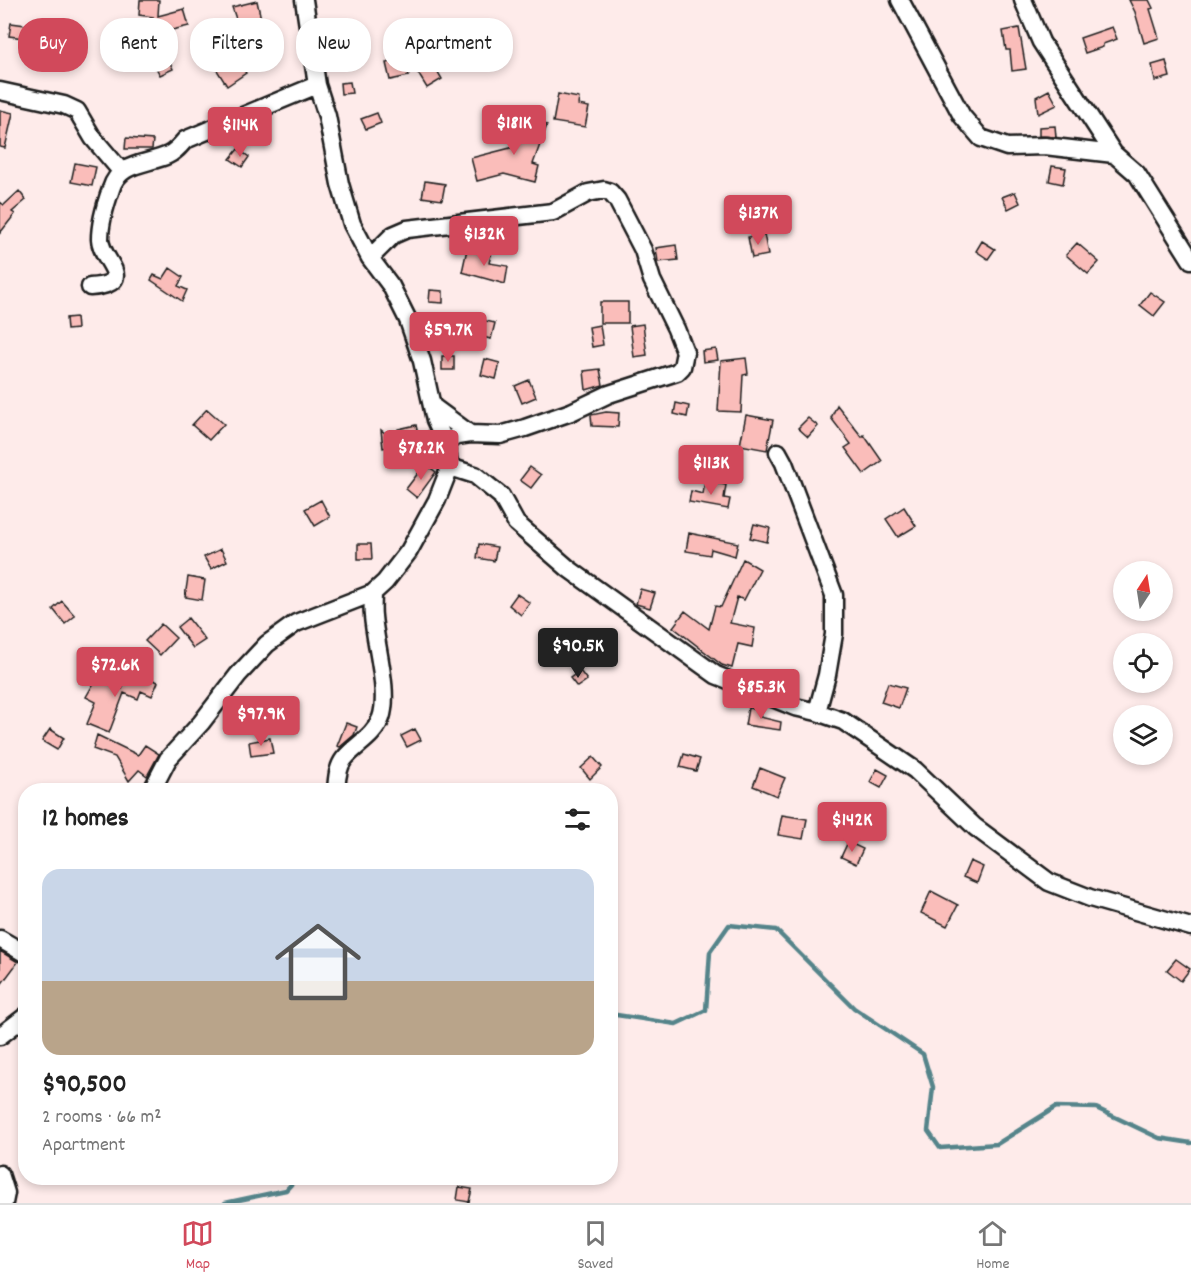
<!DOCTYPE html>
<meta charset="utf-8">
<style>
body{margin:0;font-family:Dekko,sans-serif;background:#f2f2f2;color:#222;height:100vh;display:flex;flex-direction:column;font-size:22px;white-space:nowrap}
*{box-sizing:border-box;margin:0}
p{font-size:20px;color:#767676}
.icon{flex:none;width:33px;height:33px;fill:none;stroke:currentColor;stroke-width:2;stroke-linecap:round;stroke-linejoin:round}
.map{position:relative;flex:1;overflow:hidden}
.sheet{position:absolute;left:18px;top:783px;width:600px;height:402px;display:flex;flex-direction:column;background:#fff;border-radius:24px;box-shadow:0 3px 9px #0003}
.sheet>*{flex:none}
.hud{position:absolute;left:18px;top:18px;width:600px;height:54px;display:flex;gap:12px}
.needle{width:39px;rotate:12deg}
.controls{position:absolute;left:1113px;top:561px;display:grid;gap:12px}
.controls a{display:grid;place-items:center;width:60px;height:60px;border-radius:50%;background:#fff;box-shadow:0 3px 9px #0003;font-size:30px}
.price{position:absolute;translate:-50% -51px;padding:0 14px;border-radius:6px;background:#d1495b;color:#fff;font-size:20px;line-height:39px;filter:drop-shadow(0 2px 3px #0008)}
.price::after{content:'';position:absolute;left:50%;top:36px;width:18px;height:14px;margin-left:-9px;background:inherit;clip-path:polygon(0 0,100% 0,50% 100%)}
.price.active{background:#222;color:#fff}
ul{padding:0;list-style:none}
li{display:grid;align-content:center;gap:12px;height:318px;padding:0 24px}
li span{display:grid;place-items:center;height:186px;border-radius:18px;color:#555}
li>.icon{margin-inline-start:auto}
span .icon{width:108px;height:108px;fill:#fffc;stroke-width:1}
li b{font-size:26px}
h2{display:flex;justify-content:space-between;align-items:center;height:72px;padding:0 24px;font-size:26px}
.tag{padding:0 21px;border-radius:24px;background:#fff;box-shadow:0 3px 9px #0003;font-size:21px;line-height:54px}
.tag.active{background:#d1495b;color:#fff}
.tab-bar{display:flex;justify-content:space-around;align-items:center;height:84px;border-top:2px solid #e0e0e0;background:#fff;font-size:16px;color:#767676}
.tab-bar a{display:grid;justify-items:center;gap:3px}
.tab-bar .active{color:#d1495b}
.map>svg:first-child{display:block}
.lines{fill:none;stroke-linecap:round;stroke-linejoin:round}
.stream{stroke:#54848a;stroke-width:4.5}
.building{fill:#fabdba;stroke:#1c1c1c;stroke-width:1.5}
.minor-casing{stroke:#1c1c1c;stroke-width:21}
.minor{stroke:#fff;stroke-width:16}
</style>
<div class="map">
<svg width="1191" height="1203" viewBox="0 0 1191 1203">
<rect width="100%" height="100%" fill="#feebea"/>
<filter id="ink" filterUnits="userSpaceOnUse"><feTurbulence type="fractalNoise" baseFrequency=".0167" numOctaves="2"/><feDisplacementMap in="SourceGraphic" scale="12" xChannelSelector="R" yChannelSelector="G"/><feConvolveMatrix kernelMatrix="1 2 1 2 8 2 1 2 1" color-interpolation-filters="sRGB"/></filter>
<g filter="url(#ink)">
<g class="lines">
<path class="stream" d="M610,1014L676,1024L706,1010L710,952L729,925L776,930L854,1008L923,1054L933,1087L928,1131L940,1148L997,1144L1056,1107L1096,1108L1159,1138L1191,1143
M225,1203L286,1190L297,1178"/>
</g>
<path class="building" d="M140,0H159L158,16L184,9L189,26L168,31L152,33L150,18L154,17L139,15Z
M1129,0H1149L1153,8L1150,9L1159,38L1144,43L1135,12Z
M257,1L261,19L238,25L232,7Z
M11,23L33,26L31,39L9,36Z
M229,26L232,38L216,42L213,30Z
M1112,27L1117,39L1103,44V47L1085,53L1080,38Z
M1019,28L1026,69L1012,71L1010,50H1006L1003,31Z
M166,55L173,69L160,75L153,62Z
M234,55L246,73L227,86L215,67Z
M405,59L409,76L390,80L386,63Z
M1166,61L1170,77L1155,81L1152,65Z
M432,62L442,79L427,88L416,70Z
M350,82L352,93L341,94L340,83Z
M1049,90L1057,105L1038,114L1036,97Z
M558,94L579,98L578,105L589,107L585,127L553,122Z
M0,110L13,113L5,148L0,147Z
M377,113L381,123L366,129L361,119Z
M524,117L547,125L533,164L539,166L535,182L504,174L477,181L471,158L514,147Z
M1055,126L1056,137L1039,136V127Z
M126,138L153,140L152,149H125Z
M238,149L249,157L242,167L230,159Z
M75,163L96,167L92,186L71,182Z
M1052,166L1066,168L1063,184L1049,181Z
M425,181L445,184L442,200L422,197Z
M19,191L26,200L12,212L15,214L0,233V202L4,205Z
M1015,192L1020,203L1008,209L1002,197Z
M764,234L768,255L752,258L748,237Z
M982,241L995,249L988,259L976,251Z
M1077,243L1099,262L1088,274L1066,255Z
M676,245L678,260L658,262L656,248Z
M467,249L491,255L489,263L508,266L505,284L462,272Z
M170,268L183,277L178,286L187,290L182,301L151,280L154,275L163,279Z
M430,290L443,291V303L429,302Z
M1150,292L1165,302L1154,316L1140,305Z
M600,302H628V323H600Z
M76,317L77,329L67,330L66,318Z
M473,318L495,323L491,339L469,334Z
M643,324L647,355L634,357L630,326Z
M600,325L603,345L592,347L589,327Z
M716,349L718,360L703,362L702,351Z
M442,356H454V370H442Z
M746,358L748,374L743,375L741,412L718,411L721,361Z
M485,359L500,363L496,379L481,375Z
M600,369L603,385L586,390L584,371Z
M529,380L536,397L522,403L515,386Z
M676,403L689,406L687,417L674,414Z
M837,405L862,437L864,435L882,461L864,474L845,448L851,444L831,418Z
M207,409L224,424L209,440L192,425Z
M606,412L619,413L618,427L592,426L591,415Z
M746,415L773,420L767,450L740,445Z
M808,418L818,426L808,437L798,428Z
M416,425L419,440L399,444L401,445L383,448L381,430L385,433L398,432V429Z
M425,464L436,472L417,498L406,489Z
M530,467L541,475L531,488L520,480Z
M705,481L726,485L724,498L730,499L728,509L689,502L691,491L703,494Z
M321,500L330,517L315,526L305,509Z
M904,507L916,526L898,537L886,519Z
M754,524L770,528L767,542L750,538Z
M689,533L738,543L735,556L711,549L710,555L686,551Z
M358,544H371L372,559H358Z
M479,544L497,547L494,561L477,558Z
M221,549L227,561L211,569L204,557Z
M743,559L760,569L744,600L737,597L730,623L755,628L752,647L738,644L732,668L722,665L673,627L685,611L709,629L715,606L721,607Z
M188,577L205,580L202,600L185,597Z
M640,589L655,593L650,608L636,604Z
M517,594L530,603L521,615L509,605Z
M62,601L75,616L65,624L53,609Z
M188,618L205,640L193,648L177,627Z
M161,624L176,638L160,655L145,641Z
M130,670L158,682L152,696L141,691L138,699L124,693L109,733L87,724L96,702L86,697L99,674L122,689Z
M580,671L587,680L577,687L570,678Z
M888,683L906,688L899,708L881,702Z
M748,708L761,710L760,717L781,722L780,730L745,725Z
M346,723L357,727L354,735L340,747L337,746Z
M50,729L64,738L57,750L42,741Z
M415,729L421,740L407,747L401,736Z
M97,735L138,755L145,745L159,754L147,776L139,770L129,781L115,757L93,749Z
M270,738L273,753L251,756L249,742Z
M684,754L700,759L696,771L680,767Z
M593,757L602,767L590,779L581,768Z
M760,768L785,778L777,796L753,786Z
M877,769L888,775L881,788L870,782Z
M782,815L807,819L803,839L778,835Z
M848,842L863,849L856,864L841,857Z
M970,861L983,867L977,883L963,877Z
M931,891L958,905L947,926L921,913Z
M0,951L18,962L0,986Z
M1176,959L1190,969L1181,981L1167,970Z
M459,1187L472,1189L469,1202L457,1200Z"/>
<g class="lines">
<g class="minor-casing">
<path id="minor" d="M900,0L962,116L981,138L1007,147L1045,146L1114,154
M1023,0L1041,42L1114,154L1137,174L1191,260
M0,91L64,105L77,111L93,138L121,171
M370,258L393,235L407,229L553,212L588,193L604,190L610,192L617,200L643,250L652,280L676,329L685,352L682,367L677,372L609,394L571,412L525,428L500,435L470,434L457,436L445,442
M90,287C139,283 101,262 100,239C100,224 106,203 111,189C119,162 146,165 168,155C175,152 180,146 185,140L317,85
M432,406L470,434
M778,452L784,463L834,595V634L827,675L817,712
M450,467L475,475L501,496L516,523L569,569L716,675L795,707L817,712L843,721L915,770L975,827L1049,882L1090,898L1191,927
M152,790L168,759L201,723L238,675L267,644L296,623L373,593L385,582L409,551L437,500L450,467L445,442L435,420L422,361L408,320L391,286L370,258L352,224L340,184L327,116L317,85L304,0
M336,790C337,780 337,768 344,759C355,745 374,737 381,718C390,692 375,644 373,616C372,608 373,600 373,593
M0,939L26,954
M0,1036L26,1016
M0,1174L6,1193L4,1203"/>
</g>
<use href="#minor" class="minor"/>
</g>
</g>
</svg>
<div class="controls">
<a><svg class="needle" viewBox="-14 -14 28 28"><path d="M0-13l5 13h-10z" fill="#e53935"/><path d="M0 13l5-13h-10z" fill="#767676"/></svg></a>
<a><svg class="icon" aria-label="locate" viewBox="0 0 24 24"><circle cx="12" cy="12" r="6"/><path d="M12 2v4M12 18v4M2 12h4M18 12h4"/></svg></a>
<a><svg class="icon" aria-label="layers" viewBox="0 0 24 24"><path d="M12 4l9 5-9 5-9-5zM3 14l9 5 9-5"/></svg></a>
</div>
<b class="price" style="left:514px;top:156px">$181K</b>
<b class="price" style="left:240px;top:158px">$114K</b>
<b class="price" style="left:758px;top:246px">$137K</b>
<b class="price" style="left:484px;top:267px">$132K</b>
<b class="price" style="left:448px;top:363px">$59.7K</b>
<b class="price" style="left:421px;top:481px">$78.2K</b>
<b class="price" style="left:711px;top:496px">$113K</b>
<b class="price active" style="left:578px;top:679px">$90.5K</b>
<b class="price" style="left:115px;top:698px">$72.6K</b>
<b class="price" style="left:761px;top:720px">$85.3K</b>
<b class="price" style="left:261px;top:747px">$97.9K</b>
<b class="price" style="left:852px;top:853px">$142K</b>
<div class="hud">
<a class="tag active">Buy</a>
<a class="tag">Rent</a>
<a class="tag">Filters</a>
<a class="tag">New</a>
<a class="tag">Apartment</a>
</div>
<section class="sheet">
<h2>12 homes<svg class="icon" aria-label="filters" viewBox="0 0 24 24"><path d="M4 7h16M4 17h16"/><circle cx="9" cy="7" r="2"/><circle cx="15" cy="17" r="2"/></svg></h2>
<ul>
<li><span style="background:linear-gradient(#c9d6e8 60%,#b9a48a 0)"><svg class="icon" aria-label="home" viewBox="0 0 24 24"><path d="M3 11l9-7 9 7M6 9v11h12V9"/></svg></span><div><b>$90,500</b><p>2 rooms · 66 m²</p><p>Apartment</p></div></li>
</ul>
</section>
</div>
<nav class="tab-bar">
<a class="active"><svg class="icon" aria-label="map" viewBox="0 0 24 24"><path d="M3 6l6-2 6 2 6-2v14l-6 2-6-2-6 2zM9 4v14M15 6v14"/></svg>Map</a>
<a><svg class="icon" aria-label="saved" viewBox="0 0 24 24"><path d="M7 4h10v16l-5-4-5 4z"/></svg>Saved</a>
<a><svg class="icon" aria-label="home" viewBox="0 0 24 24"><path d="M3 11l9-7 9 7M6 9v11h12V9"/></svg>Home</a>
</nav>
